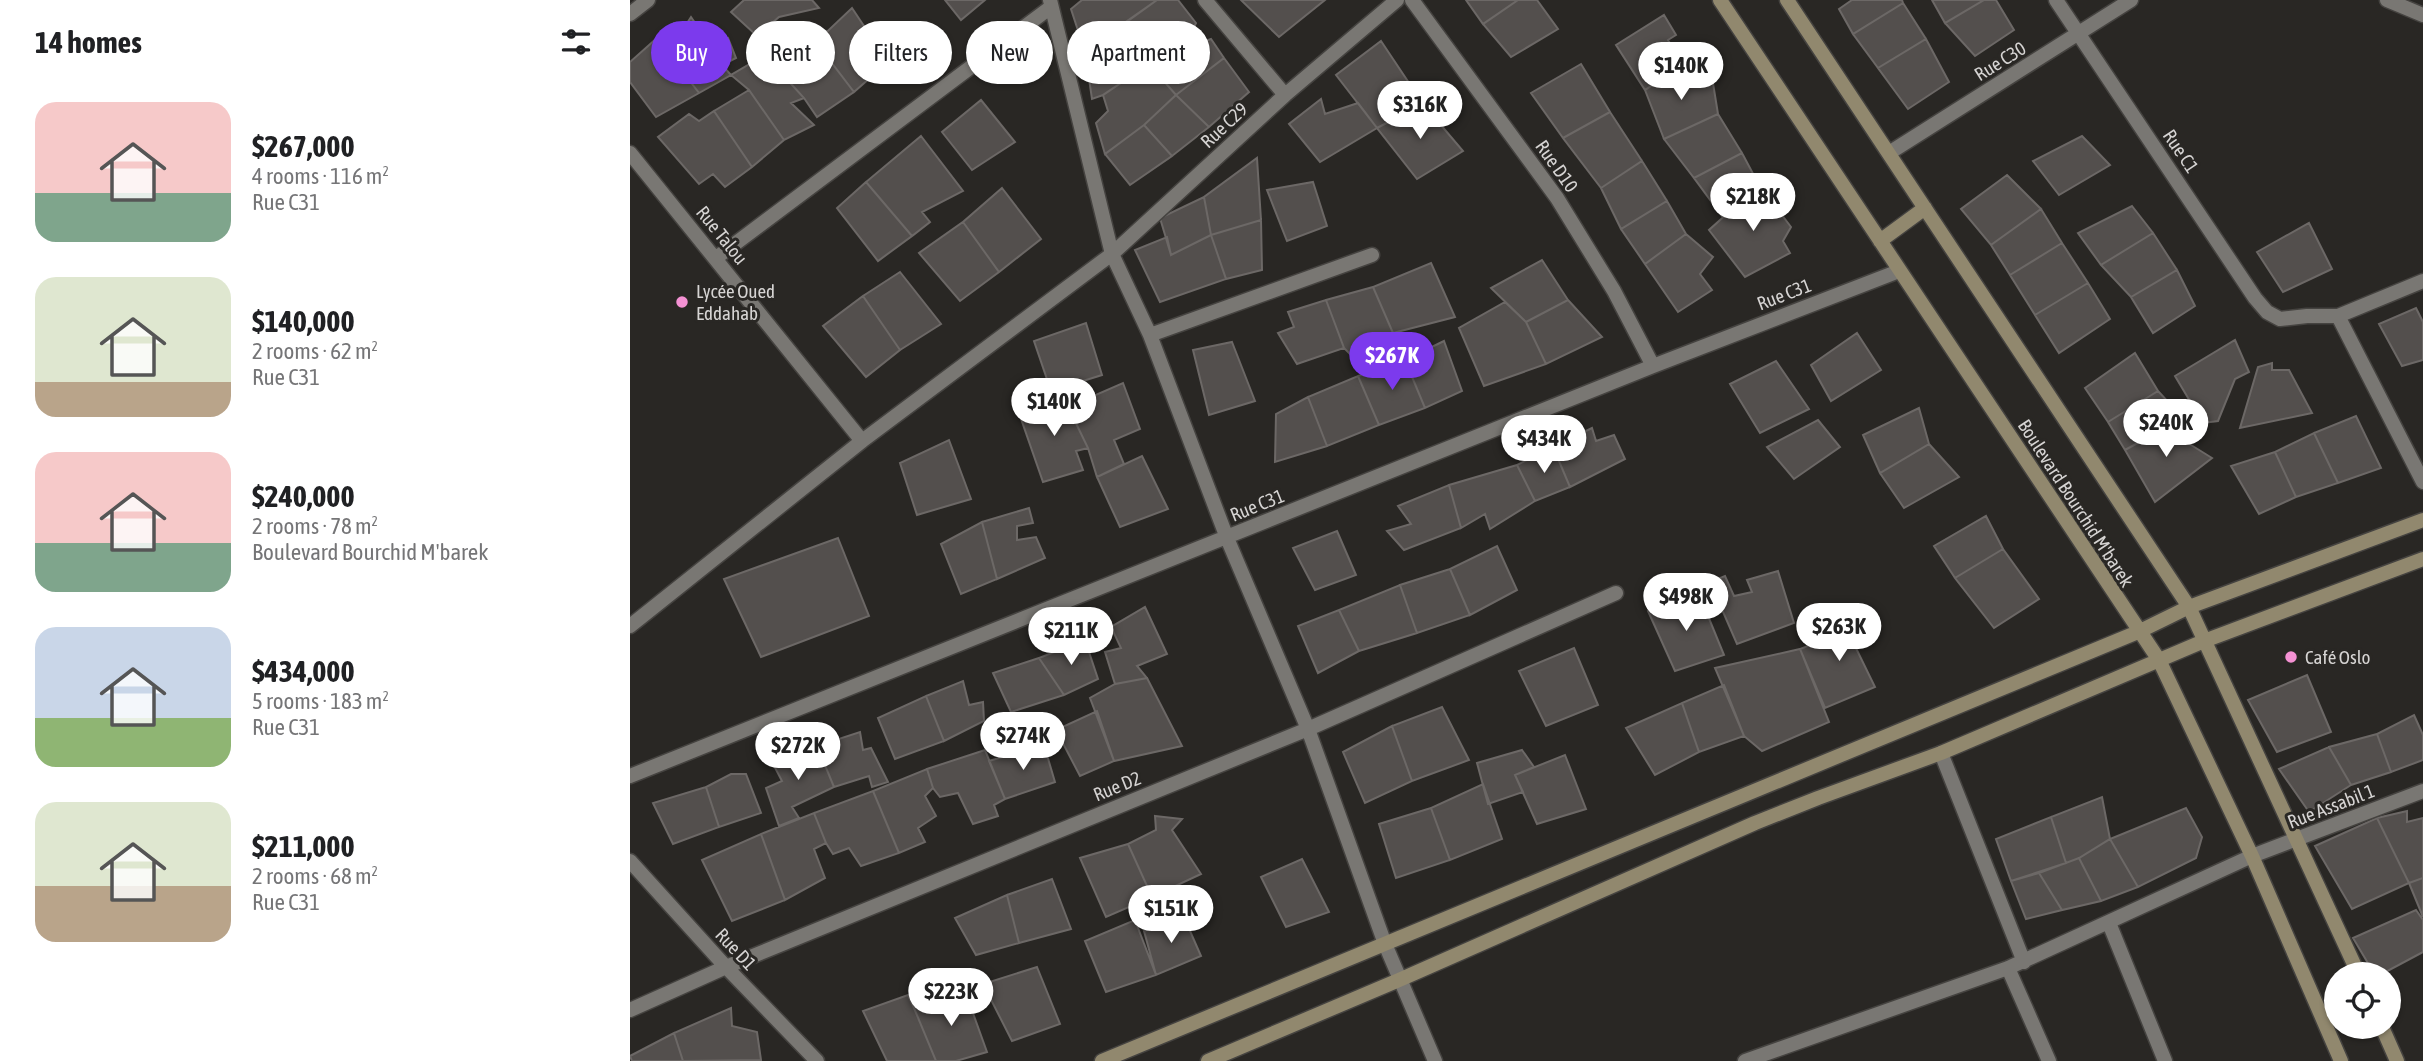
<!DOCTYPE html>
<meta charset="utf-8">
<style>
body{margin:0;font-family:"Asap Condensed",sans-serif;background:#f6f6f6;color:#202124;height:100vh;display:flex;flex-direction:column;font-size:26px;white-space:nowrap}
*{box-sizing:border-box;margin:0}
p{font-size:23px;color:#757577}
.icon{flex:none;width:38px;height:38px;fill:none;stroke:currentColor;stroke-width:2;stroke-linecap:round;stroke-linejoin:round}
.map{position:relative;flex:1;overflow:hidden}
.details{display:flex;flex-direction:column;background:#fff;width:630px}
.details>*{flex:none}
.guide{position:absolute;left:21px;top:21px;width:665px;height:63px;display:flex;gap:14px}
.buttons{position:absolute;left:1694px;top:962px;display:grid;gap:14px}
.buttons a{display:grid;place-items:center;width:77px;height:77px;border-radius:50%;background:#fff;box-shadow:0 2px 5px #0004;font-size:35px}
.price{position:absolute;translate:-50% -60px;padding:0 16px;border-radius:24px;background:#fff;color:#222;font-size:23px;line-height:46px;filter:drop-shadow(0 2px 4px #0008)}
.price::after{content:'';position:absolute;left:50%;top:42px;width:21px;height:16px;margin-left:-10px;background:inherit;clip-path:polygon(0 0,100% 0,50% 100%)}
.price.active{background:#7c3aed;color:#fff}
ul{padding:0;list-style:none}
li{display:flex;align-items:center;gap:21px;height:175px;padding:0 35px}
li span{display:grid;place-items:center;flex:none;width:196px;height:140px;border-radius:21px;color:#555}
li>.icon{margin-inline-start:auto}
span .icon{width:84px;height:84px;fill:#fffc;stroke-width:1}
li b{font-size:30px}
h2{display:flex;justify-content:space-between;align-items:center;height:84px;padding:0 35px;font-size:30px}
.pill{padding:0 24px;border-radius:32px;background:#fff;box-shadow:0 2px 5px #0004;font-size:24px;line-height:63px}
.pill.active{background:#7c3aed;color:#fff}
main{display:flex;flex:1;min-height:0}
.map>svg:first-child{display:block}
.building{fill:#534f4d;stroke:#6c6866;stroke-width:2}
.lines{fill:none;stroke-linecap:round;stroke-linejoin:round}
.street-casing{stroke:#454340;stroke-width:17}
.secondary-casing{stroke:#454340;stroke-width:17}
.street{stroke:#797773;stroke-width:14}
.secondary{stroke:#91886e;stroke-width:14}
.poi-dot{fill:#f491d3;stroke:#292724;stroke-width:2.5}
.labels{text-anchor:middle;stroke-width:6;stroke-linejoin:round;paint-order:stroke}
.street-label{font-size:19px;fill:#d6d4d3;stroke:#292724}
.poi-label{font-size:19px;fill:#d6d4d3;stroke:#292724;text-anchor:start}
</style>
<main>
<section class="details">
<h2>14 homes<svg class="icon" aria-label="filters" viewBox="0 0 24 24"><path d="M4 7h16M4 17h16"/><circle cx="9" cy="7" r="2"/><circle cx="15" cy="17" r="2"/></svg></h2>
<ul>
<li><span style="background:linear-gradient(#f6c9c9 65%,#7fa58c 0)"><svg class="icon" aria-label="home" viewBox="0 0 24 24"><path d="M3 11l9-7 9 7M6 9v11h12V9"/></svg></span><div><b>$267,000</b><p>4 rooms · 116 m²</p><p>Rue C31</p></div></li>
<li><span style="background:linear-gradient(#dfe7d0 75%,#b9a48a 0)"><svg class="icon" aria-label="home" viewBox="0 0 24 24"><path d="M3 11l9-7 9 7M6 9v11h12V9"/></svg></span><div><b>$140,000</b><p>2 rooms · 62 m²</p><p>Rue C31</p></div></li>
<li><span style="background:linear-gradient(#f6c9c9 65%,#7fa58c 0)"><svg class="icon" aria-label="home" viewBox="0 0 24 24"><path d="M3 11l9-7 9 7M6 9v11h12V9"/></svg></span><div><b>$240,000</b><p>2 rooms · 78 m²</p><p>Boulevard Bourchid M'barek</p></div></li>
<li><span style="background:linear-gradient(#c9d6e8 65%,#8fb573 0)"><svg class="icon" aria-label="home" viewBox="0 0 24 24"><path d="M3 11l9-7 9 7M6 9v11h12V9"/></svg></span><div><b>$434,000</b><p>5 rooms · 183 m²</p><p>Rue C31</p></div></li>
<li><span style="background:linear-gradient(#dfe7d0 60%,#b9a48a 0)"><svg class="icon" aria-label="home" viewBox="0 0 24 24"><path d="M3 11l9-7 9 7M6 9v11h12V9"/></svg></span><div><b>$211,000</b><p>2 rooms · 68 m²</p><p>Rue C31</p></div></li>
</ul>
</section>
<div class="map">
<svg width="1793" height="1061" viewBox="0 0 1793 1061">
<rect width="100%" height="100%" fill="#292724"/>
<path class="building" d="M114,0H182L189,8L149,17L127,36L101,12Z
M315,0H355L331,20Z
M452,0H527L455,52L441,9Z
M527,0H548L566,23L561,33L519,64L490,26Z
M611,0H695L649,37Z
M836,0H888L853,24Z
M888,0H907L928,29L881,57L853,24Z
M1222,0H1272L1273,3L1223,34L1209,9Z
M1302,0H1354L1315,23Z
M1354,0H1366L1384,30L1345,56L1315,23Z
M1273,3L1296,39L1248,68L1223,34Z
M222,8L258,62L224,92L186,42Z
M1034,15L1046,35L1038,40L1053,65L1015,90L986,45Z
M61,17L79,43L98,38L106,58L92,65L101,75L69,93L27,38L44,23L52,31Z
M171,23L224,92L187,117L174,98L142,63L158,49L149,34Z
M490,26L519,64L473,95L462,99L455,52Z
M561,33L564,45L581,39L594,58L546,95L519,64Z
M27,38L69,93L26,117L0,82V62Z
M1296,39L1319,82L1278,109L1248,68Z
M751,41L793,104L747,128L706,75Z
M135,55L174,98L161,103L184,125L154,140L119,90L101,75Z
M594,58L619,92L579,127L546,95Z
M519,64L546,95L514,125L475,154L466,123L478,111L473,95Z
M951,64L980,112L933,138L901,93Z
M1053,65L1063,85L1083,83L1088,114L1034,139L1015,90Z
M119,90L154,140L122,167L84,111Z
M546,95L579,127L542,156L514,125Z
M691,99L695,114L728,103L747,128L690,162L659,124Z
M351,100L385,142L342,170L312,132Z
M793,104L833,151L787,179L747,128Z
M84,111L122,167L95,187L83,174L69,184L28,137L59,114L69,121Z
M980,112L1012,161L971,188L933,138Z
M1088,114L1112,153L1064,178L1034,139Z
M514,125L542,156L500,185L475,154Z
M291,136L333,191L292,212L300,222L282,236L236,182Z
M1452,136L1480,165L1429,195L1403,161Z
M1112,153L1129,185L1092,216L1064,178Z
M627,158L631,220L581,235L574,197Z
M1012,161L1037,201L991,229L971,188Z
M1377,175L1411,209L1361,245L1331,209Z
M236,182L282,236L248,261L207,208Z
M683,182L697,226L657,241L637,190Z
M1129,185L1161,227L1153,241L1160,253L1115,277L1079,230Z
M372,188L411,239L369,272L333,222Z
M574,197L581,235L541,255L530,218Z
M1037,201L1056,234L1015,264L991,229Z
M1502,206L1523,233L1471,265L1448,233Z
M1411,209L1432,243L1380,275L1361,245Z
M631,220L632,270L596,279L581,235Z
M333,222L369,272L330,301L289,253Z
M1679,223L1702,269L1653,292L1627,252Z
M1523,233L1547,270L1501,297L1471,265Z
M1056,234L1083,257L1070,274L1082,290L1048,312L1015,264Z
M581,235L596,279L530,302L505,250L537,237L541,255Z
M1432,243L1458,283L1405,315L1380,275Z
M912,260L938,300L896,322L861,288Z
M801,263L825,317L763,333L743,287Z
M1547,270L1565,306L1523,333L1501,297Z
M270,272L311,324L270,350L233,296Z
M1458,283L1480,319L1429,353L1405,315Z
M743,287L763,333L751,339L752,351L727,361L714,348L696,300Z
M233,296L270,350L236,377L193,326Z
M696,300L714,348L667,364L648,333L664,327L658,312Z
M938,300L972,337L916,364L896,322Z
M875,302L896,322L916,364L854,386L829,328Z
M1786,308L1793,322V360L1772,366L1749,324Z
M456,323L472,375L421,391L404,341Z
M1227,333L1251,370L1201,401L1181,365Z
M1605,340L1619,372L1605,379L1588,421L1573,423L1545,376Z
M814,341L832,391L795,408L775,360Z
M602,342L625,401L579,415L563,350Z
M1505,353L1528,391L1478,422L1455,388Z
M775,360L795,408L749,425L728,376Z
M1146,361L1179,409L1130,433L1100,384Z
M1642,363V370H1659L1682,413L1610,428L1628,367Z
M728,376L749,425L697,446L678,397Z
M493,383L510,429L484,440L494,464L467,477L458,448L438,407Z
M1528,391L1553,418L1495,450L1478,422Z
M432,394L458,448L446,451L453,470L413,482L389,413Z
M678,397L697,446L645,462L646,414Z
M1289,408L1299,444L1250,473L1233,435Z
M1726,416L1751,468L1708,483L1684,433Z
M1553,418L1563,432L1553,440L1582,458L1525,502L1495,450Z
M1188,420L1210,447L1164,479L1137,447Z
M962,428L966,441L984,435L995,459L940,487L923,447Z
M1684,433L1708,483L1666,497L1645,452Z
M319,440L341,499L287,515L270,463Z
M1299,444L1329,477L1274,508L1250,473Z
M923,447L940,487L905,501L887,465Z
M1645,452L1666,497L1629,514L1601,466Z
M512,456L538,509L490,527L467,477Z
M887,465L905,501L860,529L855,514L831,528L819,485Z
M819,485L831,528L774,550L757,531L781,524L768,506Z
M399,508L403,523L387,526V540L406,537L415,558L367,579L352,522Z
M1356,516L1373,549L1325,578L1304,546Z
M352,522L367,579L331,594L311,544Z
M707,531L726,575L685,590L663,548Z
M208,538L239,616L131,657L94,579Z
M867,546L887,590L840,615L820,569Z
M1373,549L1409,599L1364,628L1325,578Z
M820,569L840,615L787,633L770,585Z
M1148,571L1164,623L1107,644L1080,582L1095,576L1104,596L1122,592L1117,580Z
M770,585L787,633L729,651L709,610Z
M1069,594L1094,655L1045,671L1018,611Z
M515,607L537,654L507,666L517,678L485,684L475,652L491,648L481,627Z
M709,610L729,651L688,673L668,626Z
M1224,611L1239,637L1223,642L1245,687L1195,708L1170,649L1209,634L1205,619Z
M455,640L468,679L434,695L409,658Z
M944,648L968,705L916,726L889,671Z
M1170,649L1199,722L1132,751L1114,736L1085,668Z
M409,658L434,695L381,712L363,673Z
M1677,675L1701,732L1647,752L1618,700Z
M517,678L552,746L484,761L460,698L485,684Z
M333,681L339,705L353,702L354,721L314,741L296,696Z
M1094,685L1114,736L1069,752L1052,703Z
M296,696L314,741L265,759L248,718Z
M1052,703L1069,752L1025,775L996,728Z
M812,707L839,760L782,781L762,726Z
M467,711L484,761L450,776L426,730Z
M1784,715L1793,735V760L1761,772L1747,734Z
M762,726L782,781L735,803L713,752Z
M230,732L233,750L241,748L258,782L242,787L239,776L204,787L187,746Z
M1747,734L1761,772L1721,785L1699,747Z
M414,745L425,782L375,799L359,761Z
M187,746L204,787L162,807L169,818L149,826L136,788L152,781L141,760Z
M1699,747L1721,785L1679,812L1649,769Z
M355,750L375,799L364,805L368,816L343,824L328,793L310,797L303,788L297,769Z
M892,750L904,767L885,775L893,792L858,804L847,763Z
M935,755L956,809L907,824L885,775Z
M297,769L303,788L295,796L306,816L288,828L295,842L269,853L243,791Z
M101,774H116L131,813L89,827L76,787Z
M853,784L872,839L820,860L801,808Z
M76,787L89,827L43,844L23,803Z
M243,791L269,853L231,866L219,848L203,854L196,843L184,813Z
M1472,797L1480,839L1449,858L1436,863L1421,817Z
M801,808L820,860L766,878L749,824Z
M1556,808L1572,837L1566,858L1508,887L1480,839Z
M1777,811V822L1793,818V878L1779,883L1747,818Z
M184,813L196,843L184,849L195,878L155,900L131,834Z
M525,816L552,819L542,830L571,874L522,897L498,844L526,830Z
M1421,817L1436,863L1381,881L1366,839Z
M1747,818L1779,883L1722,909L1685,846Z
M131,834L155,900L102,921L72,860Z
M1480,839L1508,887L1471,901L1449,858Z
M498,844L522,897L476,917L450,858Z
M1449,858L1471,901L1432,910L1409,873Z
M672,859L699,912L656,927L631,877Z
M1409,873L1432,910L1396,919L1381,881Z
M1793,878V917L1779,883Z
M422,879L441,929L389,943L377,895Z
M377,895L389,943L346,955L325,918Z
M1786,910L1793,920V952L1750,975H1745L1723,938Z
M553,915L571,956L526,975L514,931Z
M505,920L526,975L476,992L455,941Z
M407,967L430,1024L382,1041L353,984Z
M335,991L357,1052L326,1061H306L284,1008Z
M278,995L284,1008L306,1061H257L233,1011Z
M101,1008L102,1026L127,1032L131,1060L53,1061L44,1033Z
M44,1033L53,1061H2L0,1056Z"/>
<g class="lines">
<g class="street-casing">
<path id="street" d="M420,0L482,254L520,335L597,538L678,729L755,944L805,1061
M575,0L655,95
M782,0L927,198L984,291L1023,366
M1426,0L1625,298L1637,312L1650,319L1677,316H1708L1793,281
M1757,0L1793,15
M0,14L18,0
M0,153L232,441
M1259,153L1501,0
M86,258L421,7
M1708,316L1793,482
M520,335L742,255
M0,626L232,441L482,254L655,95L767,0
M1311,753L1394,962
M0,776L1023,366L1269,271
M0,861L96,967L187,1061
M1479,923L1535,1061
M1378,968L1419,1061
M0,1010L96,967L678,729L986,593
M1115,1061L1378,968L1622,856L1793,791"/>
</g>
<g class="secondary-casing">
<path id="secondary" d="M1090,0L1529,660L1622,856L1711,1061
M1157,0L1559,607L1729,975
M1250,241L1295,208
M1752,1027L1767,1061
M472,1061L1508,632L1559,607L1793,520
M578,1061L769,980L1125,823L1188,798L1311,753L1574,641L1793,559"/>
</g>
<use href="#street" class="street"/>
<use href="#secondary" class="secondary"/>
</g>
<g class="poi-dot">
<circle cx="52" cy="302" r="7"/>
<circle cx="1661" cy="657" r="7"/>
</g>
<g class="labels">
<g class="street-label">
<text transform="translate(1370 61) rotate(-32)" y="7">Rue C30</text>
<text transform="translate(594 125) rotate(-43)" y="7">Rue C29</text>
<text transform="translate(1551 151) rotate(56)" y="7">Rue C1</text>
<text transform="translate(927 166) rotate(55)" y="7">Rue D10</text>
<text transform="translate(92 235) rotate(51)" y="7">Rue Talou</text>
<text transform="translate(1154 294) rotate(-21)" y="7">Rue C31</text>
<text transform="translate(1446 503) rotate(57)" y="7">Boulevard Bourchid M'barek</text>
<text transform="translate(627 505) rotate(-22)" y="7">Rue C31</text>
<text transform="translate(487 786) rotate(-22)" y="7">Rue D2</text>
<text transform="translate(1701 806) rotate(-21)" y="7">Rue Assabil 1</text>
<text transform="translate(106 949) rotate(47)" y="7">Rue D1</text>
</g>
<g class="poi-label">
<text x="66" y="298">Lycée Oued<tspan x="66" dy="22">Eddahab</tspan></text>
<text x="1675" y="664">Café Oslo</text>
</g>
</g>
</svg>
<div class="buttons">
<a><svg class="icon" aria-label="locate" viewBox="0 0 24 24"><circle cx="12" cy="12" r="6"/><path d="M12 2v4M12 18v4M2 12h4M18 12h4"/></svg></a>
</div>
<b class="price" style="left:1051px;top:102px">$140K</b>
<b class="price" style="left:790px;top:141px">$316K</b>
<b class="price" style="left:1123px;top:233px">$218K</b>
<b class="price active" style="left:762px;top:392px">$267K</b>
<b class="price" style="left:424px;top:438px">$140K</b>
<b class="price" style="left:1536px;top:459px">$240K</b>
<b class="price" style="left:914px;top:475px">$434K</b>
<b class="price" style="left:1056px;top:633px">$498K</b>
<b class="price" style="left:1209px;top:663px">$263K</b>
<b class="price" style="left:441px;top:667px">$211K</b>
<b class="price" style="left:393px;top:772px">$274K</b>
<b class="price" style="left:168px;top:782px">$272K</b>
<b class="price" style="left:541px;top:945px">$151K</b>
<b class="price" style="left:321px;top:1028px">$223K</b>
<div class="guide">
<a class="pill active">Buy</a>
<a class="pill">Rent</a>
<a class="pill">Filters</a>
<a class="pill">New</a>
<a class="pill">Apartment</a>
</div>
</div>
</main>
